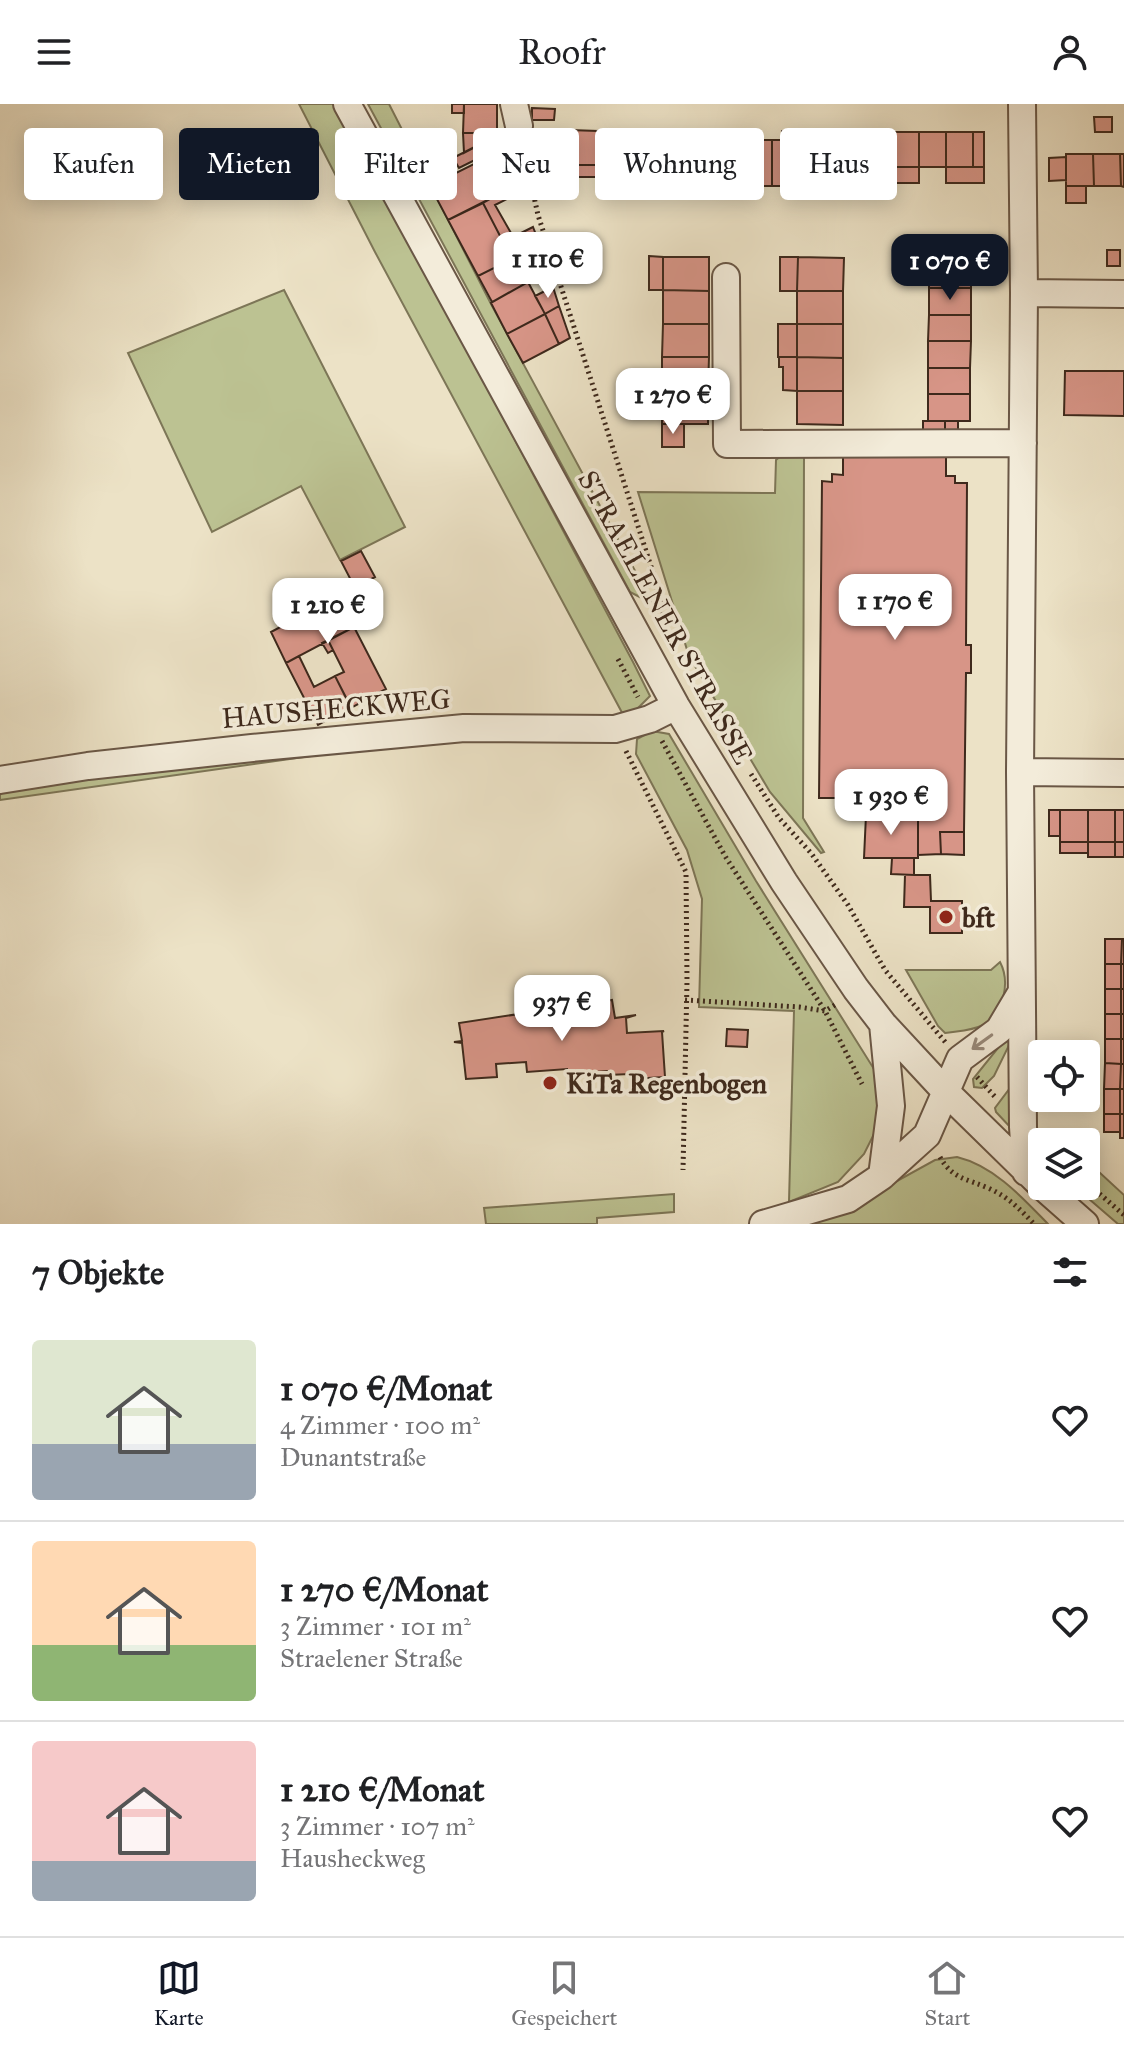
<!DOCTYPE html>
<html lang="de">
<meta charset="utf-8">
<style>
body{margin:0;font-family:"IM FELL Great Primer",serif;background:#f6f6f6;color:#202124;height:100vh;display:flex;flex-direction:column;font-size:30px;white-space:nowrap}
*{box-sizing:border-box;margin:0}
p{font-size:26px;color:#757577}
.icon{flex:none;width:44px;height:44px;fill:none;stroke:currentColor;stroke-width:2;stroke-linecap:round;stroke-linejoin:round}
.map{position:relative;height:1120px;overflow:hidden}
.details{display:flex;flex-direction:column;background:#fff;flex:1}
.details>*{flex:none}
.top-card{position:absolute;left:24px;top:24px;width:1076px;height:72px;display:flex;gap:16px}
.buttons{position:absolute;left:1028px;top:936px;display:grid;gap:16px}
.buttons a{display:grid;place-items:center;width:72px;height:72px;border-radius:8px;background:#fff;box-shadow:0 4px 20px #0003;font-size:40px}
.price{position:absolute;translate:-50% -68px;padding:0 18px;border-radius:16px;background:#fff;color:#222;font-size:26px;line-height:52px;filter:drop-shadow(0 2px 4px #0008)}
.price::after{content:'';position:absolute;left:50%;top:48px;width:24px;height:18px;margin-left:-12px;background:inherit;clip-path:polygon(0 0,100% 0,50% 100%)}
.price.active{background:#111827;color:#fff}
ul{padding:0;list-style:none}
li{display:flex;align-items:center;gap:24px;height:200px;padding:0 32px}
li+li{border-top:2px solid #e0e0e0}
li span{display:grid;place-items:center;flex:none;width:224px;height:160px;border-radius:8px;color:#555}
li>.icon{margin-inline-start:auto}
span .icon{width:96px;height:96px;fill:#fffc;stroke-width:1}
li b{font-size:34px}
h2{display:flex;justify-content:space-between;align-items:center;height:96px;padding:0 32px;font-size:34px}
.chip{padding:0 28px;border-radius:8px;background:#fff;box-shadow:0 4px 20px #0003;font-size:28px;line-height:72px}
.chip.active{background:#111827;color:#fff}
header{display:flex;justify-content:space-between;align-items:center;height:104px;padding:0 32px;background:#fff;font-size:36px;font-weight:600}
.dock{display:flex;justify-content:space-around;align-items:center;height:112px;border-top:2px solid #e0e0e0;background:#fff;font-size:22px;color:#757577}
.dock a{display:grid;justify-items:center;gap:4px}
.dock .active{color:#111827}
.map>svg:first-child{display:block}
.green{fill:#bcc292;stroke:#7d7657;stroke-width:2}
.building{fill:#d79587;stroke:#3e291c;stroke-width:2}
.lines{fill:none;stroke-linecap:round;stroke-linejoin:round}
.minor-casing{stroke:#6a5746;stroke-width:30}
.path{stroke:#3e291c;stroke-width:5;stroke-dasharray:2 4;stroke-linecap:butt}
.minor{stroke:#f3ecda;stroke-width:26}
.oneway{stroke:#988a7b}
.poi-dot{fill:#8f2418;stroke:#f3ecda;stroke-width:3}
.labels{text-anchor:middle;stroke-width:7;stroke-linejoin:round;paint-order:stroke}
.street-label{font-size:28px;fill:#3e291c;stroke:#f3ecda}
.poi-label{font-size:28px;font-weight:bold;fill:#3e291c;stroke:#f3ecda;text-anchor:start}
</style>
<header><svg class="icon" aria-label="menu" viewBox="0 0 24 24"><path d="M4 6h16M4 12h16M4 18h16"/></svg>Roofr<svg class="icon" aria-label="person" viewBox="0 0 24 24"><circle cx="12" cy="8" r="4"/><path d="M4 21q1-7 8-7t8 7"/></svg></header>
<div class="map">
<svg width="1124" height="1120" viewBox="0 0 1124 1120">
<rect width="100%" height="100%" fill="#ece2c6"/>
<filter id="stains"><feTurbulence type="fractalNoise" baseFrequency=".0025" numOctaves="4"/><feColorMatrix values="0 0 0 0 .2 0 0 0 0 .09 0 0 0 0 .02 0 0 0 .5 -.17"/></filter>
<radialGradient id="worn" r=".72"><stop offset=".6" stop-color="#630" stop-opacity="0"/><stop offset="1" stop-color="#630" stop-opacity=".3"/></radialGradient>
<path class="green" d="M299,0H336L633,558L650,592L626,616L375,148Z
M368,0H389L491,200L653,500L630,488Z
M284,186L405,423L340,456L301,382L212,428L128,249Z
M784,349H804L803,714L824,748L821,749L770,688L689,552L638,388L775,389L776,356Z
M652,627L669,630L756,777L874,965L879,995V1020L864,1050L838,1078L789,1098L794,907L699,903L702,795L687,746L636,650L637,635Z
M410,638L0,696V684Z
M1000,858C1010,877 1005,909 983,921C972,927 958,927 945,929L938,922L906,866H991Z
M1010,929L1014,931L994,972L982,984L974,983L973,975Z
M1010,984V1023L996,1008L995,1004Z
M957,1053C994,1062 1022,1093 1048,1120H809L848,1104L935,1056Z
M1086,1056L1124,1091V1120H1118L1074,1082H1086Z
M674,1090V1108L597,1114V1120H486L484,1104Z"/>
<path class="building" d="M452,0H464V9H452Z
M464,0H497V29H463Z
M532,4L555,5L554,16H532Z
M1094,13H1112V28H1095Z
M554,26H569V61H554Z
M569,26L598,27V61H569Z
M598,27H625V62L598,61Z
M625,27H652V62H625Z
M652,27H679V62H652Z
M679,27H706V62H679Z
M706,27H733V62H706Z
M733,27H760V62H733Z
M782,27H811V62H782Z
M811,27L838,28V62H811Z
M838,28H865V63L838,62Z
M865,28H892V63H865Z
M892,28H919V63H892Z
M919,28H946V63H919Z
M946,28H973V63H946Z
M973,28H984V63H973Z
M463,29H477L481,40L464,49Z
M760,36H772V82H757Z
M772,36H782L783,82H772Z
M484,38L489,49L459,64L453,54Z
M510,42L521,79L448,116L430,82Z
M1066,50H1093L1094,82H1066Z
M1093,50H1120L1121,82H1094Z
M1120,50H1124V83L1121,82Z
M1066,53V76L1049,77V54Z
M557,61H598V73H569V68H557Z
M733,62H757V77H733Z
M783,62H794V79H783Z
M811,62H820V81H811Z
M838,62L850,63V82H837Z
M892,63H919V79H892Z
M946,63H984V79H946Z
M517,80L521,88L495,101L523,150L512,155L483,99Z
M1066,82H1086V99H1066Z
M483,99L512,155L478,172L448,116Z
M533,123L540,141L523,150L513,133Z
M945,146H958V158H945Z
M1107,146H1120V162H1107Z
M649,152L663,153V186H649Z
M663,153H709V187L663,186Z
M780,153H798L797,187H780Z
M798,153L844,154L843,187H797Z
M514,154L528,178L492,198L478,172Z
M929,158H971V184H929Z
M528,178L545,210L507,230L491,199Z
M553,183L559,202L545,210L535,192Z
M929,184H971V211H929Z
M663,186L709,187V220H663Z
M797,187H843V220H797Z
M559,202L570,234L559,240L545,210Z
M545,210L559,240L523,259L507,230Z
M929,211H971V237H928Z
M663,220H709V253H662Z
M778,220H797V253H778Z
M797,220H843V254L797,253Z
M928,237H971L970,264H928Z
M662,253H709L708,286H662Z
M779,253H797V287L783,286V263H779Z
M797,253L843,254V287H797Z
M928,264H970V290H928Z
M1065,267H1124V312L1064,311Z
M662,286H708V320H662Z
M797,287H843V321L797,320Z
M928,290H970V317H928Z
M923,317H945V328H923Z
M945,317H958V328H945Z
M662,320H684V343H662Z
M843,352L946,353V372H955V379H967L966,541H971V569H966L964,728H940L941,750L918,751V711H869V704L851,706L842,694H819L822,377L832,378V370L843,371Z
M361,447L375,473L355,484L341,457Z
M338,492L354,523L286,559L271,528Z
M354,523L386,585L351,604L335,572L344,568L328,536Z
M328,536L333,546L328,549L322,539Z
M299,552L314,583L335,572L351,603L318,621L286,559Z
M1049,706H1060V732H1049Z
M1060,706H1088V738H1060Z
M1088,706H1115V738H1088Z
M1115,706H1124V738H1115Z
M866,711H918V754H864Z
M940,728H964V751L941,750Z
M1060,738H1088V749H1060Z
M1088,738H1115V753H1088Z
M1115,738H1124V753H1115Z
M892,754H914V771L891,770Z
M905,771H930L931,797H962V829H930V803H904Z
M1105,835H1122L1121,860H1105Z
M1122,835H1124V860H1121Z
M1105,860H1121V885H1105Z
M1121,860H1124V885H1121Z
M1105,885H1121V910H1105Z
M1121,885H1124V910H1121Z
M612,896L615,914L636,911L626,914L627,929L664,927L662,928L665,973L630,975V970L607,971V967L567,970V965L527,968L526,958L496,960L497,973L466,975L462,939L454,938L462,937L459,919Z
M1105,910H1121V935H1105Z
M1121,910H1124V935H1121Z
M727,925L748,926L747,943L726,942Z
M1105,935H1121V960L1105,959Z
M1121,935H1124V960H1121Z
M1105,959L1121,960L1120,985H1104Z
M1121,960H1124V985H1120Z
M1104,985H1120V1010H1104Z
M1120,985H1124V1010H1120Z
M1104,1010H1120V1028H1104Z
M1120,1010H1124V1034H1120Z"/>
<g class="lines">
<g class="minor-casing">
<path id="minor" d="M347,0L676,602L784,778L856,885L883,920L947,989L1042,1082
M514,0L519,22
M1022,0L1024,189L1020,668L1023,1023L1026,1068
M726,173L727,340L1023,339
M1024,189L1124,190
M1020,668L1124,669
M0,676L88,662L252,644L464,624L615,625L650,615L676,602
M882,1072L891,1002L883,920
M1042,1082L1085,1120
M763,1120L848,1095L882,1072L906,1050L927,1031L960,955L999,926L1021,889"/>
</g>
<path class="path" d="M523,43L538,111L655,475L668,531
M618,555L638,593
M662,637L725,752L825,907L862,980
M626,647L686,768L687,877L683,1066
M751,670L779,714L811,749L848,801L885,866L946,939
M685,896L799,903L825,907L838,899
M977,973L997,995
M940,1053C952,1075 968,1075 988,1084C1007,1092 1020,1105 1034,1120
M1086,1078L1124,1111"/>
<use href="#minor" class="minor"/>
</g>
<defs><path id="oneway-shaft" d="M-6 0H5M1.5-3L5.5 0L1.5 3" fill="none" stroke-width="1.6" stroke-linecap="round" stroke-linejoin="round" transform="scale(2)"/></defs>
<use class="oneway" href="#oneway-shaft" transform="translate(982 938) rotate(144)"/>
<g class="poi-dot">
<circle cx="946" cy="813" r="8"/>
<circle cx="550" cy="979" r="8"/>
</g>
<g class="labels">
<g class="street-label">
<text transform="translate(666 513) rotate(61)" y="10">STRAELENER STRASSE</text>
<text transform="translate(336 604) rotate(-5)" y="10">HAUSHECKWEG</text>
</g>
<g class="poi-label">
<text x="962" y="823">bft</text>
<text x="566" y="989">KiTa Regenbogen</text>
</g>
</g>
<rect width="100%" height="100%" filter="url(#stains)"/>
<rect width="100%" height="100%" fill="url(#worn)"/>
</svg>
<div class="buttons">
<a><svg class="icon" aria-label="locate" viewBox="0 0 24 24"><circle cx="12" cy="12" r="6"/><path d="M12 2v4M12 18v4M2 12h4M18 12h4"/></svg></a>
<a><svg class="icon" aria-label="layers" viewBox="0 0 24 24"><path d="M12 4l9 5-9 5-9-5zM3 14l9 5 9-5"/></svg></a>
</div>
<b class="price" style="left:548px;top:196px">1 110 €</b>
<b class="price active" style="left:950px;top:198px">1 070 €</b>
<b class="price" style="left:673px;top:332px">1 270 €</b>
<b class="price" style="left:895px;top:538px">1 170 €</b>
<b class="price" style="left:328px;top:542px">1 210 €</b>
<b class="price" style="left:891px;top:733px">1 930 €</b>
<b class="price" style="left:562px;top:939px">937 €</b>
<div class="top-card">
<a class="chip">Kaufen</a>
<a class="chip active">Mieten</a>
<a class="chip">Filter</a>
<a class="chip">Neu</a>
<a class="chip">Wohnung</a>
<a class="chip">Haus</a>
</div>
</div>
<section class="details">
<h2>7 Objekte<svg class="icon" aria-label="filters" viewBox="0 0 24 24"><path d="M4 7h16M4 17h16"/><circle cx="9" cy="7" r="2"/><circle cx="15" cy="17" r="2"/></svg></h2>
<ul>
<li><span style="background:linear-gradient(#dfe7d0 65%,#9aa5b1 0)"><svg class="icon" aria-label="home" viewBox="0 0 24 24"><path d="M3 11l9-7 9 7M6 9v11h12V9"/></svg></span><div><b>1 070 €/Monat</b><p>4 Zimmer · 100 m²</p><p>Dunantstraße</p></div><svg class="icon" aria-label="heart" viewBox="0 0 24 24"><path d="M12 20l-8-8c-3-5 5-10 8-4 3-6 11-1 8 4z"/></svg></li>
<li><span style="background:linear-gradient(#ffd9b3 65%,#8fb573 0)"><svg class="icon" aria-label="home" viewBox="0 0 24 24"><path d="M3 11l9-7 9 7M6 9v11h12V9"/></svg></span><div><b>1 270 €/Monat</b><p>3 Zimmer · 101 m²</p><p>Straelener Straße</p></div><svg class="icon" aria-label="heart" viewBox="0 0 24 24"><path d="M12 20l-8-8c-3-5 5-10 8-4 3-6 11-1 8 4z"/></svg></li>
<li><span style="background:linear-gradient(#f6c9c9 75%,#9aa5b1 0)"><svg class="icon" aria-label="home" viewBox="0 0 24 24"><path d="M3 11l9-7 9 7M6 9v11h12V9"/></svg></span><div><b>1 210 €/Monat</b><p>3 Zimmer · 107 m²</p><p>Hausheckweg</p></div><svg class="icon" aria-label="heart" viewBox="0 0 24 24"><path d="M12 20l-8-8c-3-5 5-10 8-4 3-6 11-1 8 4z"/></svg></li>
</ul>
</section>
<nav class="dock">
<a class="active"><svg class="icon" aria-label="map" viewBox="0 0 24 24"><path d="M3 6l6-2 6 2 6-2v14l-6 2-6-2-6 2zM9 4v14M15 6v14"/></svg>Karte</a>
<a><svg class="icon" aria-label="saved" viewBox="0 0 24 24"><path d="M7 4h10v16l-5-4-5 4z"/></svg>Gespeichert</a>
<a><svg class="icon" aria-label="home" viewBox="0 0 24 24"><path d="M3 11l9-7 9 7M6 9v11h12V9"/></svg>Start</a>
</nav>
